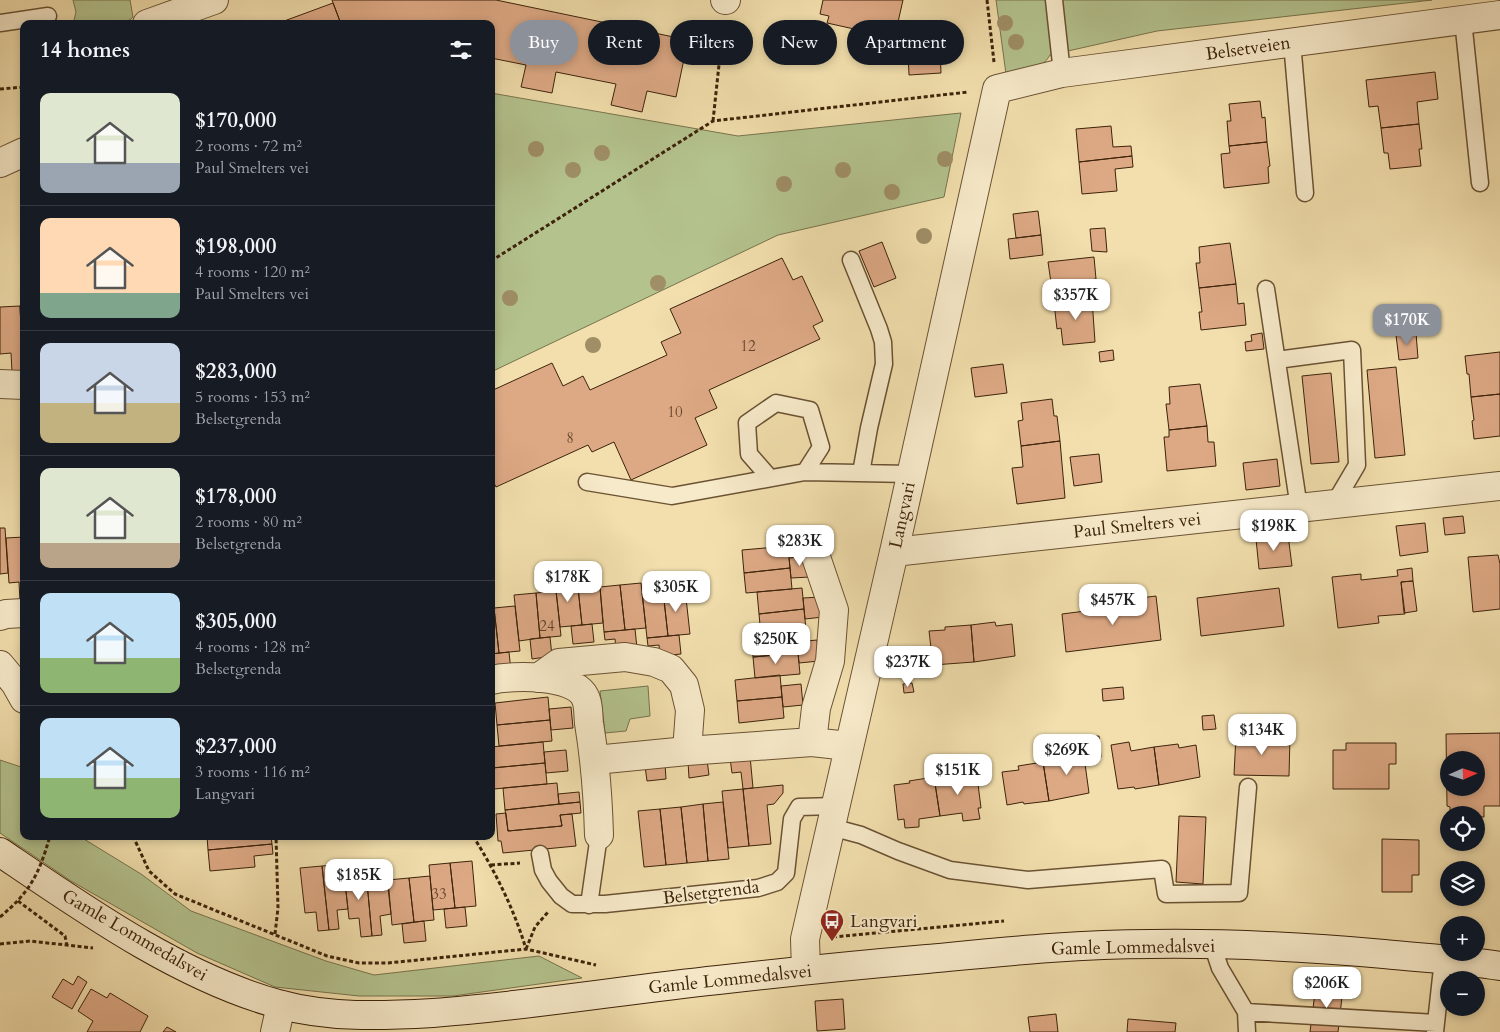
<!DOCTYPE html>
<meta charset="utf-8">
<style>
body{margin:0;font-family:Cardo,serif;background:#20242c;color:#f1f3f6;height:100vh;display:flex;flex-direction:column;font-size:19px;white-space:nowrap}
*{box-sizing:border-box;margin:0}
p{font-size:16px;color:#9ea1a6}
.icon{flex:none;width:28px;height:28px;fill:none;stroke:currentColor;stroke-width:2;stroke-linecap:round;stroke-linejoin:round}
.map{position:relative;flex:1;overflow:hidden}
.side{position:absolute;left:20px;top:20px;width:475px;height:820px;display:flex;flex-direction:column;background:#171b24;border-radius:10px;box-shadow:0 2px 8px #0003}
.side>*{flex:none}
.hud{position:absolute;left:510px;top:20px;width:475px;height:45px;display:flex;gap:10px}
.needle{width:32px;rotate:87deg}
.tools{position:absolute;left:1440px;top:751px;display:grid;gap:10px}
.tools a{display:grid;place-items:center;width:45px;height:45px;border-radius:50%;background:#171b24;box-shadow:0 2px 8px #0003;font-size:25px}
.price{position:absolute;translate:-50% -42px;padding:0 11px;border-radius:10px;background:#fff;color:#222;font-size:16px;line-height:32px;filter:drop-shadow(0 1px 2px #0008)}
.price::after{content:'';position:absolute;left:50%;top:30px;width:15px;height:11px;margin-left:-8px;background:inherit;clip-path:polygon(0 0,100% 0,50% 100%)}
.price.on{background:#8c9099;color:#fff}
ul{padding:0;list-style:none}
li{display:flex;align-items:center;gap:15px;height:125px;padding:0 20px}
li+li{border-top:1px solid #363941}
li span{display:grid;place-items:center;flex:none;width:140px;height:100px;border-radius:10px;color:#555}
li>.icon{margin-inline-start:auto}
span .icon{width:60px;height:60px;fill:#fffc;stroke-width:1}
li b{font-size:21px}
h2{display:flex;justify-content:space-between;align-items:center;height:60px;padding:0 20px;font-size:21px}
.pill{padding:0 18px;border-radius:22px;background:#171b24;box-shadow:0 2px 8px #0003;font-size:18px;line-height:45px}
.pill.on{background:#8c9099;color:#fff}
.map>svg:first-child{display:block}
.green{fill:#b4c38e;stroke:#78734c}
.building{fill:#dda985;stroke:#3d230a;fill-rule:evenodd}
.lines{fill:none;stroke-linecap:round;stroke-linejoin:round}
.lane-casing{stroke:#6a5233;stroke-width:19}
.street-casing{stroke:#6a5233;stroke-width:30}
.secondary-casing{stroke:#3d230a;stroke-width:30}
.path{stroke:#3d230a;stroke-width:3;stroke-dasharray:4 2.5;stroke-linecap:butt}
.lane{stroke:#f7eaca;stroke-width:16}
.street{stroke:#f7eaca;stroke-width:28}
.secondary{stroke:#f7eaca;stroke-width:28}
.path-bridge{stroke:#3d230a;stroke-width:3;stroke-dasharray:4 2.5;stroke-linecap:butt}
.tree{fill:#9f8e66}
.labels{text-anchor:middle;stroke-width:4;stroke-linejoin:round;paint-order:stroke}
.number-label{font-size:15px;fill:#654429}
.street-label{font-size:18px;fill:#3d230a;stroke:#f7eaca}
.poi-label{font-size:18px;fill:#3d230a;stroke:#f7eaca;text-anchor:start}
</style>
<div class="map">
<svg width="1500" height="1032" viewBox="0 0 1500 1032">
<rect width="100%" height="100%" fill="#f2dfad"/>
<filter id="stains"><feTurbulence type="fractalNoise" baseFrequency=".004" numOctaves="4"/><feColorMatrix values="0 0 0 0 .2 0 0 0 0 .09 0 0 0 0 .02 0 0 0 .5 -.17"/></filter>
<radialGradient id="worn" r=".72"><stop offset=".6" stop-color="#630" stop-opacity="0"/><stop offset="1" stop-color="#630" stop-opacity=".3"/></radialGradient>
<path class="green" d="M73,0H130L133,17C124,28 87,24 73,24L76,12Z
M996,0H1432L1157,31L1050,55C1041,71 1023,72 1006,74Z
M491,93L738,136L961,113L944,197L778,235L491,372Z
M648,686L650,716L630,719L626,731L605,733L600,691Z
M0,760L24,768V836H79L141,874L191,911L326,961L374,975L539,956L582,978L453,996H359L275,987L197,953L71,881L0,833Z"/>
<path class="building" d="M332,0H496L688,40L676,97L647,91L642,112L611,105L616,84L556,72L552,93L521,87L526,65L491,58V24H341Z
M823,0H903L896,31L887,29L886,36L827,23L829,16L820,14Z
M333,3L341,24H276Z
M940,50L941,73L909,75L908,52Z
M1435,72L1438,99L1417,102L1419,124L1381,128L1378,106L1369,107L1366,80Z
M1260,101L1262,118L1265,117L1267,142L1229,146L1227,121H1231L1229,104Z
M1419,124L1422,149H1419L1421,166L1390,169L1388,153H1384L1381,128Z
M1111,126L1113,147L1131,146L1132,156L1079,162L1076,129Z
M1267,142L1270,166L1268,167L1269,183L1224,188L1221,154L1230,153L1229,146Z
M1132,156L1133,167L1115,169L1117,191L1082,194L1079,162Z
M1038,211L1041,235L1016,238L1013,214Z
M1105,228L1107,252L1092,251L1090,229Z
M1041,235L1043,255L1010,259L1008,239Z
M882,242L896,278L874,287L859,251Z
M1230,243L1236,284L1199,288L1196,263H1200L1199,247Z
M1094,257L1096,279L1090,280L1092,299L1054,303L1048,262Z
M782,258L793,280L802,276L823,321L813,326L820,339L709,390L717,408L695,418L707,445L631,480L614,442L592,452L588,445L496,487L491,477V391L552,363L563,386L583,376L590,390L667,355L661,342L681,333L670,309Z
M1236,284L1238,304L1244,303L1246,325L1201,330L1199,312H1202L1199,288Z
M1092,299L1095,342L1063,345L1061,328L1057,329L1054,303Z
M20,306L23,371L12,372L11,353L0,354V307Z
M20,306H24V371H23Z
M1262,333L1264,349L1246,351L1245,342L1252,341L1251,335Z
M1416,333L1418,358L1399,360L1396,335Z
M1113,350L1114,360L1100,362L1099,352Z
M1500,352V394L1471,397L1469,374H1467L1465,356Z
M1003,364L1007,393L975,397L971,368Z
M1396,367L1405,455L1375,458L1367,370Z
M1331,373L1339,462L1311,464L1302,376Z
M1200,384L1207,426L1169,430L1166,404H1170L1169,387Z
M1500,394V436L1474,439L1472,421L1474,420L1471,397Z
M1052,399L1054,416H1057L1060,441L1021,446L1018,421L1023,420L1021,403Z
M1207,426L1208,442H1214L1216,466L1167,471L1164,437H1169V430Z
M1060,441L1065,498L1017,504L1012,468L1023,467L1021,446Z
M1099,454L1102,482L1074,486L1070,457Z
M1277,459L1280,486L1246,490L1243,463Z
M1463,516L1465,533L1445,535L1443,518Z
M1425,523L1428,552L1400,556L1396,526Z
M0,528H5L8,573L0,574Z
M1288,535L1292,566L1259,569L1256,539Z
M24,537V601L20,602L19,582L9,583L6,538Z
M788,546L790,568L744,573L742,550Z
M1498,555L1500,564V609L1473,612L1468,557Z
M808,556L810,577L791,578L789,558Z
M790,568L792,589L746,593L744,573Z
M1412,568L1413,581L1401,582L1405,614L1378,616L1379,623L1338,628L1332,577L1361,574V580L1398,576L1397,570Z
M599,577L603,623L582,625L577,579Z
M577,579L582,625L560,627L555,581Z
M1413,581L1417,611L1404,613L1401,582Z
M641,583L646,628L625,630L620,585Z
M620,585L625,630L604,632L600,587Z
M802,588L804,609L759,614L757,592Z
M1279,588L1284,626L1201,636L1197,598Z
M685,589L690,634L668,636L663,591Z
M556,591L561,636L540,638L536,593Z
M663,591L668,636L647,638L642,593Z
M536,593L540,638L519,641L514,595Z
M1156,596L1161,640L1066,652L1062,614L1125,606V600Z
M821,597L823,617L805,619L803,598Z
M515,606L520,651L499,653L494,608Z
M491,608H494L499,653L491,654Z
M804,609L806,630L761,635L759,614Z
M995,622L996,626L1012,624L1015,656L974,662L971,625Z
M592,624L594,642L573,644L571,626Z
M971,625L974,662L933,665L929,631L945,630V627Z
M635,629L637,648L616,650L615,639L605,640L604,632Z
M796,631L798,653L753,657L751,636Z
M679,635L681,654L660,656L659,645L648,646L647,638Z
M550,637L552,656L532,659L530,639Z
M817,640L819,661L799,663L797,642Z
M509,652L511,671L491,673V654Z
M798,653L800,674L755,678L753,657Z
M780,675L782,697L737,701L735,680Z
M912,683L914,692L904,693L903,684Z
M801,684L803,705L783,707L781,686Z
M1123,687L1124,699L1103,701L1102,689Z
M548,697L550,720L497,725L495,703Z
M782,697L784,718L739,723L737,701Z
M571,707L573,728L551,730L549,709Z
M1214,715L1216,729L1203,730L1202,716Z
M550,720L552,741L499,746L497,725Z
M1500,733V806H1484V817H1476V815H1450V807L1447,806L1446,734ZM1449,760H1476V788H1449Z
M1236,735L1290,736L1289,776L1234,775Z
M1099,736L1101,757L1090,759L1086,737Z
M543,742L545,763L492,768L491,747Z
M1129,742L1131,751L1154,747L1159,785L1135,789L1134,787L1118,789L1111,745Z
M1346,743H1396V764H1389V789H1333V750H1346Z
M1178,744L1179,748L1196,745L1200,777L1159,785L1154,747Z
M1083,749L1089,793L1049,801L1043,762L1066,759L1065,752Z
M566,750L568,771L546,773L544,752Z
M750,756L753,788L743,789L741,772L732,773L730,758Z
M707,760L709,775L689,778L688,762Z
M1043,762L1049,801L1024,804L1023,802L1007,805L1002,772L1019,770L1018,766Z
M545,763L547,784L494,789L492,768Z
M665,764L666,779L647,781L645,766Z
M960,774V779L977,776L981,808H978L980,819L963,821L962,813L940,816L934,777Z
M934,777L940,816L919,819V827L905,828L904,819L898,820L894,785L910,783L909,781Z
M557,783L559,804L505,810L503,788Z
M783,785V793L774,804L767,805L771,844L749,846L743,789Z
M743,789L749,846L728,848L722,791Z
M579,792L580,802L559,804L558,794Z
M580,802L581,813L560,815L562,826L508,831L505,810Z
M723,802L729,859L708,861L703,804Z
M703,804L708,861L687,863L681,807Z
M681,807L687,863L666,865L660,809Z
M660,809L666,865L644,867L638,811Z
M506,813L508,831L562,826L560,815L572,814L576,846L503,853L501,841H498L496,814Z
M1179,816L1206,817L1203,884L1176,882Z
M207,836H271L272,844L208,850Z
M1382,839L1419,840V875H1412V892H1382Z
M272,844L273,854L254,856L255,867L210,871L208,850Z
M472,861L476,906L455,908L450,863Z
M450,863L455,908L433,910L429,865Z
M343,864L348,909L337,910L339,929L329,930L322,866Z
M322,866L329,930L318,931L316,912L305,913L300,868Z
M386,870L391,914L380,916L382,935L372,936L366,872Z
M366,872L372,936L361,937L359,918L349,919L344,874Z
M430,876L434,920L414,922L409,878Z
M409,878L414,922L392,925L388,880Z
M465,907L467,926L446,928L444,909Z
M424,921L426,941L404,943L402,924Z
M78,976L87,982L72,1009L52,997L63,979L73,985Z
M1316,985L1343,988L1338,1032H1310Z
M91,989L107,998L110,993L148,1016L140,1032H87L93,1021L78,1011Z
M843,999L845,1029L817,1031L815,1001Z
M1056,1014L1058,1032H1030L1028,1017Z
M1128,1019L1176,1023L1175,1032H1127Z
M167,1027L176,1032H163Z"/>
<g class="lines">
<g class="lane-casing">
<path id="lane" d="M1054,0L1062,73
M1463,20L1480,183
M0,23L48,16
M1292,42L1305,193
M851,260L879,329L883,342L884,364L869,428L861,473
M1266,289L1299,508
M1277,360L1352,350L1357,465L1334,504
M770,478L749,454L747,423L776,403L810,410L821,447L805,472
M587,482L672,496L805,472L910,474
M831,827L861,835L898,851L950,870L1028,880L1162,869L1166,894L1239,893L1248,787
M540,854L543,870L549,881L561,896L572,904H605L758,888L777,882L786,873L792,819L799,807L835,806
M589,905L599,835
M1212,944L1220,968L1246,1012L1247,1032
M1246,1012L1436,1023
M1435,1032L1443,959"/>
</g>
<g class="street-casing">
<path id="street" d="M725,0H726
M147,24L214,0
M0,163L24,152
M0,384L24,385
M894,552L1500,486
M0,616L6,614L24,613
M0,665L15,683L24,699
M538,678L559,663L625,657L654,662L671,669L684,685L690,710L687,751
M491,680C513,675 574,674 585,697C589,704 588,715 589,723C595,760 598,797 599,835
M812,742L816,708L830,661L834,610L816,557
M595,760L687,751L812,742L848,746
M806,970L805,939L894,552L997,89L1062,73L1500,15
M275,1032L281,1005"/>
</g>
<g class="secondary-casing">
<path id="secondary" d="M0,852C84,909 180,977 278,1004C329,1018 381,1016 433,1013C528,1006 623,990 718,980C788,972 857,965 927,959C1001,952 1076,944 1151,944C1229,943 1307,947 1384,954C1423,958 1462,960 1500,966"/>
</g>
<path class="path" d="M987,0L994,62
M0,89L24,87
M713,121L723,27
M491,261L713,121L968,92
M133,836L149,871L175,894L327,956L359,963H388L526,949L596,965
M473,836C495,871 514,909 526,949
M491,865L520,863
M18,901L65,936L67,946
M275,934L278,908L276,836
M833,937L1004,921
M0,944L30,941L93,948
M526,949L535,927L548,912"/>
<use href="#lane" class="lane"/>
<use href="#street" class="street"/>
<use href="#secondary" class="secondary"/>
<path class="path-bridge" d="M0,917C31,891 39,874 50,836"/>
</g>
<g class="tree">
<circle cx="1005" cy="23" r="8"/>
<circle cx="1016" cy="42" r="8"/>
<circle cx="536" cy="149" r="8"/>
<circle cx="602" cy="153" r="8"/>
<circle cx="945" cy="159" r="8"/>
<circle cx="573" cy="170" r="8"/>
<circle cx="843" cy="170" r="8"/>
<circle cx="784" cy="184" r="8"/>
<circle cx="892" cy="192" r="8"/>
<circle cx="924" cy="236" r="8"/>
<circle cx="658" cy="283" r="8"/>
<circle cx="510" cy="298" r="8"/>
<circle cx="593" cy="345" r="8"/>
</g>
<defs>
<g id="bus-pin" transform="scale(1.25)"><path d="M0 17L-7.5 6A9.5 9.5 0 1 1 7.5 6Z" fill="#8f2418" stroke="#f7eaca"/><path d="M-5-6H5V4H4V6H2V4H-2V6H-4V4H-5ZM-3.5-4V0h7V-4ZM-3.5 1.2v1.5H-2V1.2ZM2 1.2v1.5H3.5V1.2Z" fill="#fff"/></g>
</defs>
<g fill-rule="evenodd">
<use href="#bus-pin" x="832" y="921"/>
</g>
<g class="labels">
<g class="number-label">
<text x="748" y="351">12</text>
<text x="675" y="417">10</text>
<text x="570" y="443">8</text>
<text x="547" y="631">24</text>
<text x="439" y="899">33</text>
</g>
<g class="street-label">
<text transform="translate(1248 48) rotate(-8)" y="6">Belsetveien</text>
<text transform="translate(902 515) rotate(-78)" y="6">Langvari</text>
<text transform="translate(1137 525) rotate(-6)" y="6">Paul Smelters vei</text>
<text transform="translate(711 892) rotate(-7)" y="6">Belsetgrenda</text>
<text transform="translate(135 935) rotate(30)" y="6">Gamle Lommedalsvei</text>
<text transform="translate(1133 947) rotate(-1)" y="6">Gamle Lommedalsvei</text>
<text transform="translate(730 979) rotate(-6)" y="6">Gamle Lommedalsvei</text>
</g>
<g class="poi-label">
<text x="850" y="927">Langvari</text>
</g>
</g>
<rect width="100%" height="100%" filter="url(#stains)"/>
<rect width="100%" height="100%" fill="url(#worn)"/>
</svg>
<div class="tools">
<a><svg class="needle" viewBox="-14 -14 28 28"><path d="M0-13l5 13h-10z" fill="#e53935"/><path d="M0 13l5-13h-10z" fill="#9ea1a6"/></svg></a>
<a><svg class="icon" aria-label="locate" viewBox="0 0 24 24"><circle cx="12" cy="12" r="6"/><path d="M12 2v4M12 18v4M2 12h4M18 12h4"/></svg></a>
<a><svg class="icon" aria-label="layers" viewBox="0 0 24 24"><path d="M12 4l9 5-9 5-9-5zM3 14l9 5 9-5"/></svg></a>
<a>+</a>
<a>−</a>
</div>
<b class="price" style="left:1076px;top:321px">$357K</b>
<b class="price on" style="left:1407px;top:346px">$170K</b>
<b class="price" style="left:1274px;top:552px">$198K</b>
<b class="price" style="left:800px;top:567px">$283K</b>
<b class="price" style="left:568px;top:603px">$178K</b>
<b class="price" style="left:676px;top:613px">$305K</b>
<b class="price" style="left:1113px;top:626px">$457K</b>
<b class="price" style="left:776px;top:665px">$250K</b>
<b class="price" style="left:908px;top:688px">$237K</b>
<b class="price" style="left:1262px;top:756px">$134K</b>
<b class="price" style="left:1067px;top:776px">$269K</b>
<b class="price" style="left:958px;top:796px">$151K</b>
<b class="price" style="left:359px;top:901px">$185K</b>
<b class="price" style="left:1327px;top:1009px">$206K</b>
<div class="hud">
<a class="pill on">Buy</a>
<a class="pill">Rent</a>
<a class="pill">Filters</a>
<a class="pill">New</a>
<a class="pill">Apartment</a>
</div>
<section class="side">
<h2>14 homes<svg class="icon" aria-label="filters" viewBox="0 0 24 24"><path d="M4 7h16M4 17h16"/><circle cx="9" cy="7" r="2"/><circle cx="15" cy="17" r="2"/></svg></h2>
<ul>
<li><span style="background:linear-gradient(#dfe7d0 70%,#9aa5b1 0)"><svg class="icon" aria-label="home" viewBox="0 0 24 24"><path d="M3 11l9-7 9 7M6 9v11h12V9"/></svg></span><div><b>$170,000</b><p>2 rooms · 72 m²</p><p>Paul Smelters vei</p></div></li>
<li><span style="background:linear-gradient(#ffd9b3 75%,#7fa58c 0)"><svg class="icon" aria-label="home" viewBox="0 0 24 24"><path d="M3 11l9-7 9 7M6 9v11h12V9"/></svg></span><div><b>$198,000</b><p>4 rooms · 120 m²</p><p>Paul Smelters vei</p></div></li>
<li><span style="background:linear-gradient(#c9d6e8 60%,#c2b280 0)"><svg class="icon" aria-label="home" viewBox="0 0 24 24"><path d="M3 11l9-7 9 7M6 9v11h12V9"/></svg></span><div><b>$283,000</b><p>5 rooms · 153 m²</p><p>Belsetgrenda</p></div></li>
<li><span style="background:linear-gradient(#dfe7d0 75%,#b9a48a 0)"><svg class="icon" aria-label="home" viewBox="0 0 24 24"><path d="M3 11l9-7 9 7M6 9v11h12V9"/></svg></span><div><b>$178,000</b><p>2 rooms · 80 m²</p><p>Belsetgrenda</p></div></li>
<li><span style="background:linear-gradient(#bfe0f5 65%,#8fb573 0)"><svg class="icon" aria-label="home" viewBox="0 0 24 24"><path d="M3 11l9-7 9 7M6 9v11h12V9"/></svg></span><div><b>$305,000</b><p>4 rooms · 128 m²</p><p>Belsetgrenda</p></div></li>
<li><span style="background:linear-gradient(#bfe0f5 60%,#8fb573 0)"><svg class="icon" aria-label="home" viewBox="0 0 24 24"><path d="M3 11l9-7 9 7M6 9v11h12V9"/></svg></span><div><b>$237,000</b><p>3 rooms · 116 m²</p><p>Langvari</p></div></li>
</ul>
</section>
</div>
